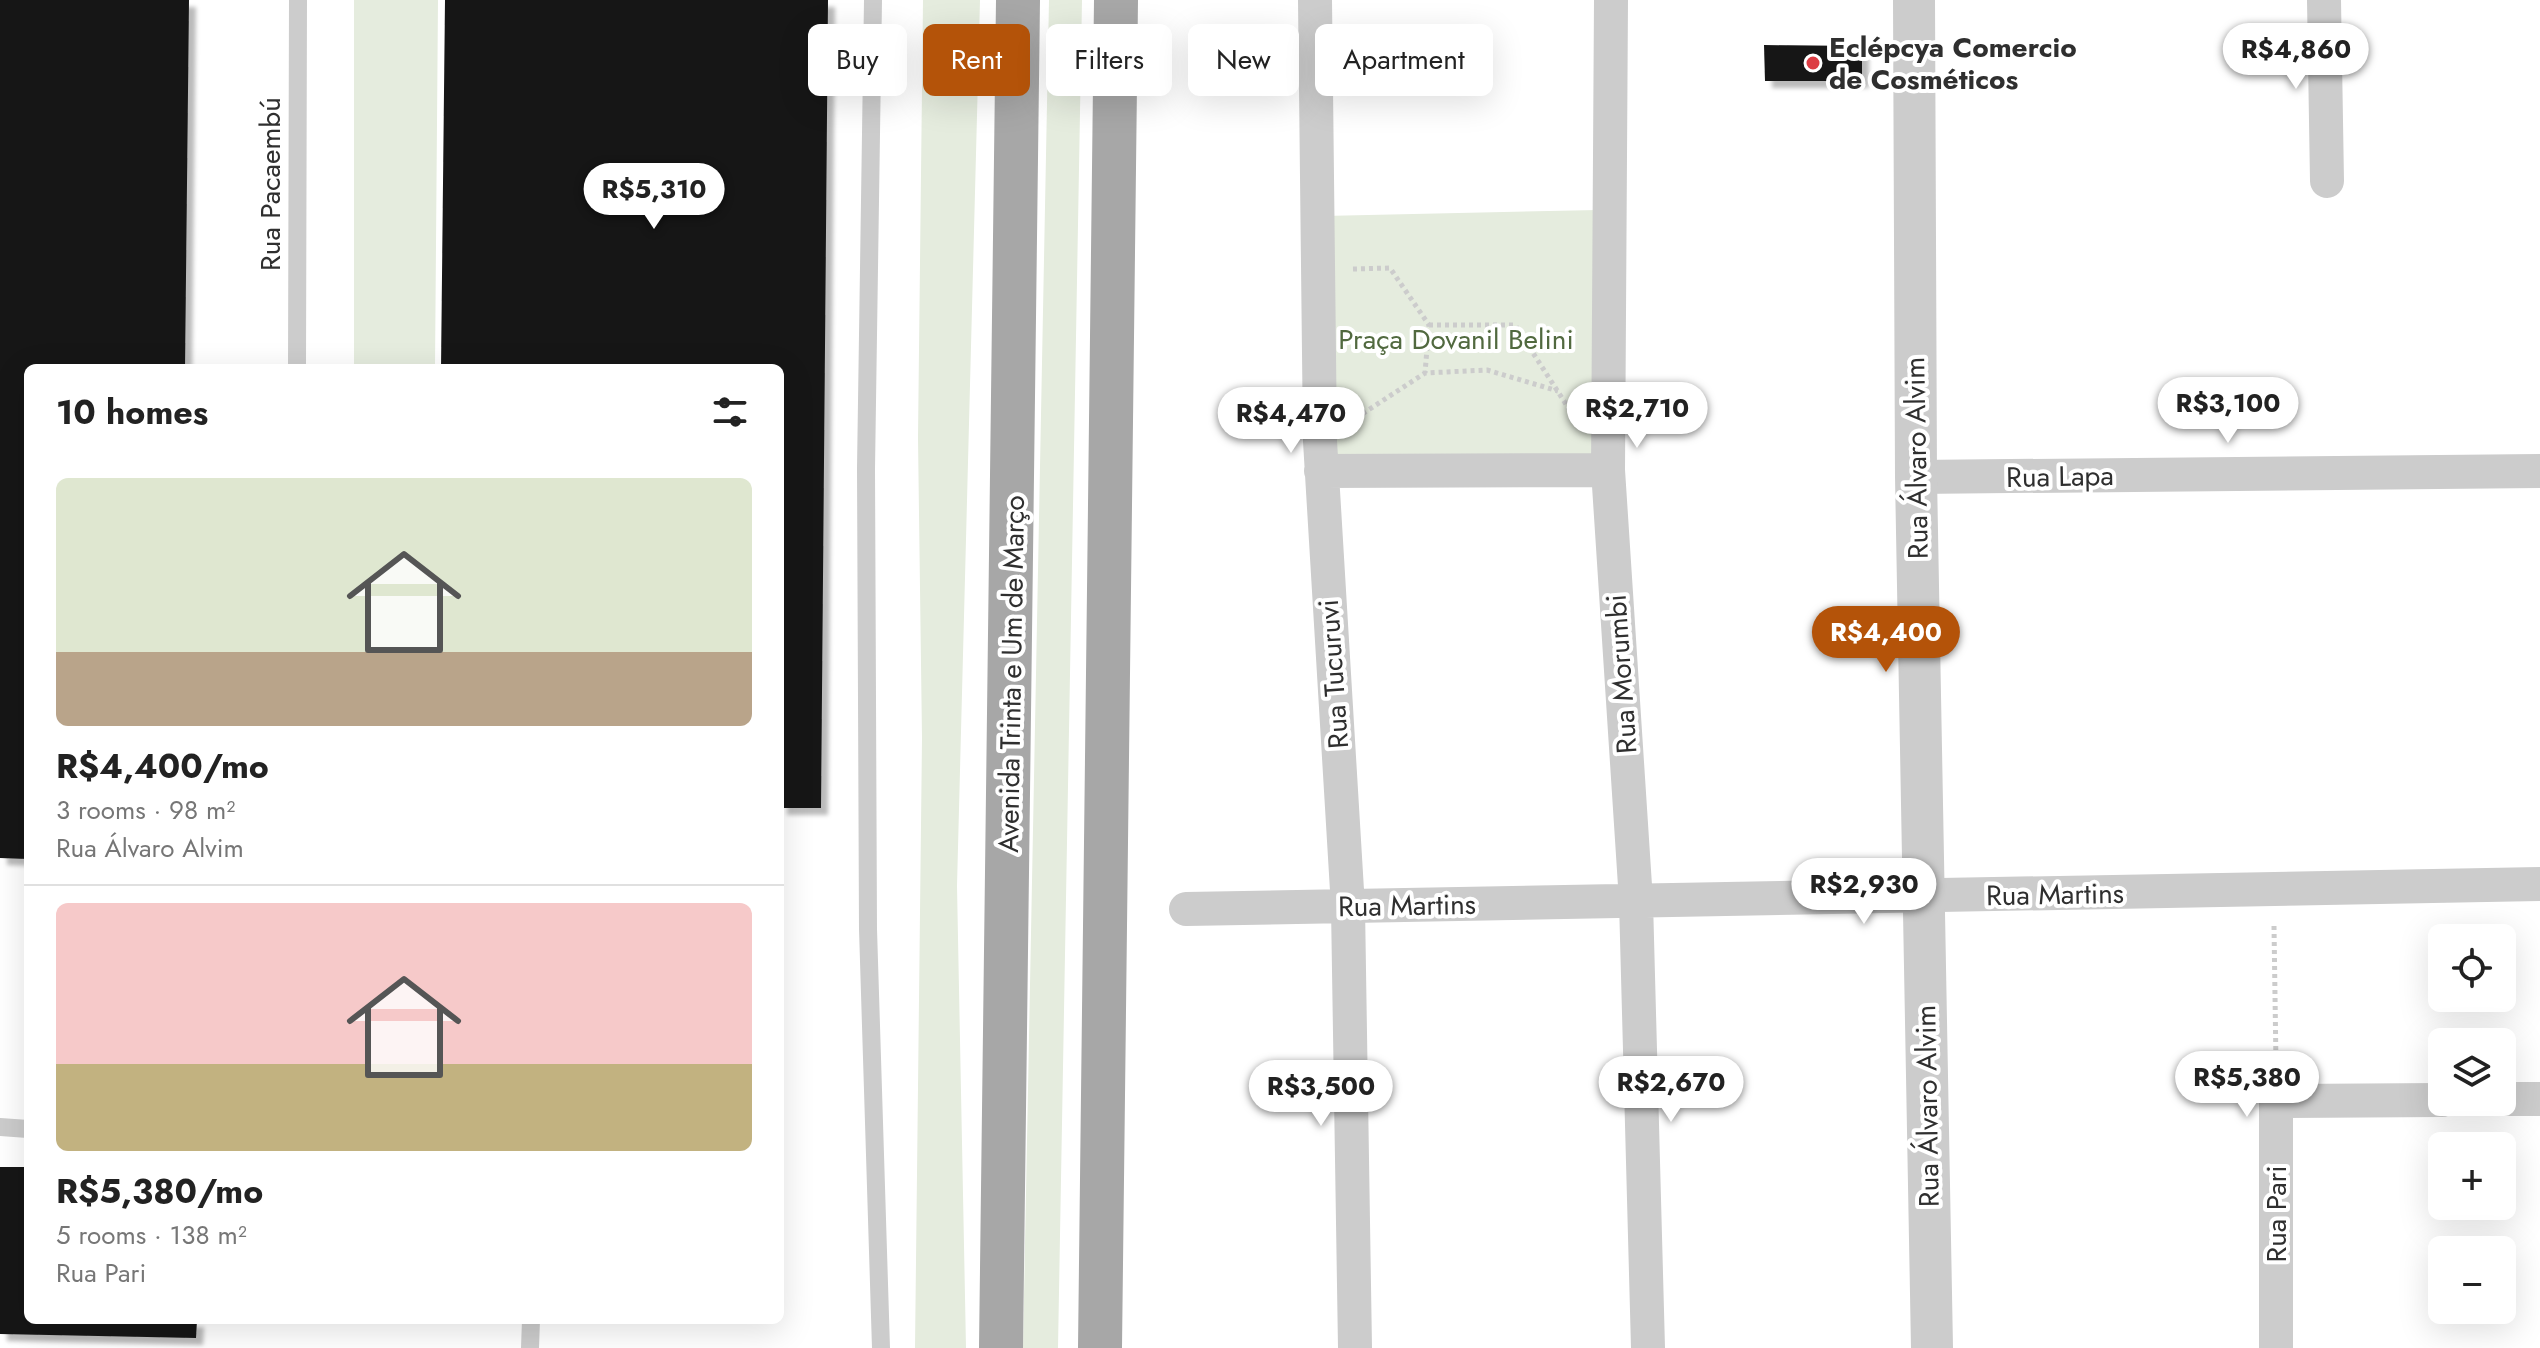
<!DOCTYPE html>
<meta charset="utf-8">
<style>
body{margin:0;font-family:Jost,sans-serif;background:#f2f2f2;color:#222;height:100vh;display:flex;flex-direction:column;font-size:30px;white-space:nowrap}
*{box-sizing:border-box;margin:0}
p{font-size:26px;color:#767676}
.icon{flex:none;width:44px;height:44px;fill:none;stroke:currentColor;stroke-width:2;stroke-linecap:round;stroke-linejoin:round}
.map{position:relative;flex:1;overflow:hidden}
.side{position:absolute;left:24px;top:364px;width:760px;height:960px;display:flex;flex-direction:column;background:#fff;border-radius:12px;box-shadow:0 8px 32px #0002}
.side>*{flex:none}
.banner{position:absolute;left:808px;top:24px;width:760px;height:72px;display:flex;gap:16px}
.fabs{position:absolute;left:2428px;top:924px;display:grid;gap:16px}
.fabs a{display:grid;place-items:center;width:88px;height:88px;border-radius:12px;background:#fff;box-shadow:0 8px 32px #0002;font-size:40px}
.price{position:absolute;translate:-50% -68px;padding:0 18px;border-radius:28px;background:#fff;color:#222;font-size:26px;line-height:52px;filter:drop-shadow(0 2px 4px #0008)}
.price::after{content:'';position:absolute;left:50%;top:48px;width:24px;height:18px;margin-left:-12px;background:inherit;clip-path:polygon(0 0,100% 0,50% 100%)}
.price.active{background:#b45309;color:#fff}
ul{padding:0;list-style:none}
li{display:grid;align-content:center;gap:16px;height:424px;padding:0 32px}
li+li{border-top:2px solid #e0e0e0}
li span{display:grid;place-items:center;height:248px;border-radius:12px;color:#555}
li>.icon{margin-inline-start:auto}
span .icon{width:144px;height:144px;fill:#fffc;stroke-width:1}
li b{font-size:34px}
h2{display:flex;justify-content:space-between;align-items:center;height:96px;padding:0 32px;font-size:34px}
.chip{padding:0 28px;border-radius:12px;background:#fff;box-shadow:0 8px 32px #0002;font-size:28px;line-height:72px}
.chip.active{background:#b45309;color:#fff}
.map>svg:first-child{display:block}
.green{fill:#e5ecde}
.building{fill:#161616;filter:url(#shadow)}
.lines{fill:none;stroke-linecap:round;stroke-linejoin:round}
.path{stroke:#ccc;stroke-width:5;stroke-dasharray:4 4;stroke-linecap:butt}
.service{stroke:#ccc;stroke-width:18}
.minor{stroke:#ccc;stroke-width:34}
.tertiary{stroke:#ccc;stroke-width:42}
.primary{stroke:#a7a7a7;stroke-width:44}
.poi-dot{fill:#dc3c43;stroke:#fff;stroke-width:3}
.labels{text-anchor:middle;stroke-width:8;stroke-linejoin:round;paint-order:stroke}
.poi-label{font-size:28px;font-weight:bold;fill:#2f2f2f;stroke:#fff;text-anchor:start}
.street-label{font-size:28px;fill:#2f2f2f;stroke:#fff}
.park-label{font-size:28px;fill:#51693f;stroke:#fff}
</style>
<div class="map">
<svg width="2540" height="1348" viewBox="0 0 2540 1348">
<defs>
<filter id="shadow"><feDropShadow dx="7" dy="7" stdDeviation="2" flood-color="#0004"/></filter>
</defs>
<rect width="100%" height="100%" fill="#fff"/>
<path class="green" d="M354,0H438L435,368H354Z
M923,0H980L957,886L966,1348H915L922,738L918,438Z
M1049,0H1082L1058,1348H1023Z
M1598,210L1600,464L1328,466L1323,216Z"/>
<path class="building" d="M0,0H189L185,368H28V859L0,858Z
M445,0H828L821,808H780V368H441Z
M1764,45L1862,46V81H1765Z
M0,1167H28V1320H197L196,1338L0,1334Z"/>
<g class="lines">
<path class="path" d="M1353,269L1390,268L1429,325L1425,373
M1429,325H1515L1571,412
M1356,418L1425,373L1487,370L1558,391
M2274,926L2276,1064"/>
<path class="service" d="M873,0L866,469L868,929L881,1348
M297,368L298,0
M0,1127L28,1129
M530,1348L531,1320"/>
<path class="minor" d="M1315,0L1320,441L1348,907L1355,1348
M1611,0L1608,470L1636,901L1648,1348
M2324,0L2327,181
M1321,471L1608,470
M1916,477L2540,471
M1186,909L2540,884
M2502,1099H2540
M2276,1348V1101L2442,1100"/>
<path class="tertiary" d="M1914,0L1916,477L1932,1348"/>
<path class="primary" d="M1001,1348L1018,0
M1100,1348L1116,0"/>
</g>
<circle class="poi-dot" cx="1813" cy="63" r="8"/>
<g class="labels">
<g class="poi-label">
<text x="1829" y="57">Eclépcya Comercio<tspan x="1829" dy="32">de Cosméticos</tspan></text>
</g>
<g class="street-label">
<text transform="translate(270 184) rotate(-90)" y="10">Rua Pacaembú</text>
<text transform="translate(1916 458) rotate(-91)" y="10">Rua Álvaro Alvim</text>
<text transform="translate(2060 476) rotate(-1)" y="10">Rua Lapa</text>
<text transform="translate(1011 674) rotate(-89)" y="10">Avenida Trinta e Um de Março</text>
<text transform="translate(1333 674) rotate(-94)" y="10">Rua Tucuruvi</text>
<text transform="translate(1621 674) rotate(-94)" y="10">Rua Morumbi</text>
<text transform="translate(2055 894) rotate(-1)" y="10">Rua Martins</text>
<text transform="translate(1407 905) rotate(-1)" y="10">Rua Martins</text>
<text transform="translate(1927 1106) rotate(-91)" y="10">Rua Álvaro Alvim</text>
<text transform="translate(2276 1214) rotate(-90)" y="10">Rua Pari</text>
</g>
<g class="park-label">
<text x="1456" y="349">Praça Dovanil Belini</text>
</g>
</g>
</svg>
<div class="fabs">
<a><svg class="icon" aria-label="locate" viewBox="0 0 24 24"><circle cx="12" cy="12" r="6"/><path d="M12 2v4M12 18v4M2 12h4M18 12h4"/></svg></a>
<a><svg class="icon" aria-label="layers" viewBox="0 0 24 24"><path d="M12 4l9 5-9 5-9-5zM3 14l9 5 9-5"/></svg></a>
<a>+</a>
<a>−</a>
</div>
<b class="price" style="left:2296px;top:91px">R$4,860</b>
<b class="price" style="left:654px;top:231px">R$5,310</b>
<b class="price" style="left:2228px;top:445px">R$3,100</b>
<b class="price" style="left:1637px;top:450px">R$2,710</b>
<b class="price" style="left:1291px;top:455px">R$4,470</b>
<b class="price active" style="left:1886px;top:674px">R$4,400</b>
<b class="price" style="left:1864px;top:926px">R$2,930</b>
<b class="price" style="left:2247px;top:1119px">R$5,380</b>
<b class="price" style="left:1671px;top:1124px">R$2,670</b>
<b class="price" style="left:1321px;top:1128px">R$3,500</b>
<div class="banner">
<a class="chip">Buy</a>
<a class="chip active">Rent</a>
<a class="chip">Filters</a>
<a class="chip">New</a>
<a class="chip">Apartment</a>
</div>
<section class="side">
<h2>10 homes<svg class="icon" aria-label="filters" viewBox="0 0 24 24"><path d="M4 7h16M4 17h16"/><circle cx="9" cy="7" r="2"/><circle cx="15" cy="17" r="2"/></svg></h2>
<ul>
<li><span style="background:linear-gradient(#dfe7d0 70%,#b9a48a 0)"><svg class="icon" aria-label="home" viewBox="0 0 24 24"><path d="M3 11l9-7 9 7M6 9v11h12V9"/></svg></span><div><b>R$4,400/mo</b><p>3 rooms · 98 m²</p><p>Rua Álvaro Alvim</p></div></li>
<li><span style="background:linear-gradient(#f6c9c9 65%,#c2b280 0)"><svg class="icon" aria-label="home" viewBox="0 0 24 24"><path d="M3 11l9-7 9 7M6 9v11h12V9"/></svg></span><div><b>R$5,380/mo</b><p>5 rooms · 138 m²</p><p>Rua Pari</p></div></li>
</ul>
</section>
</div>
